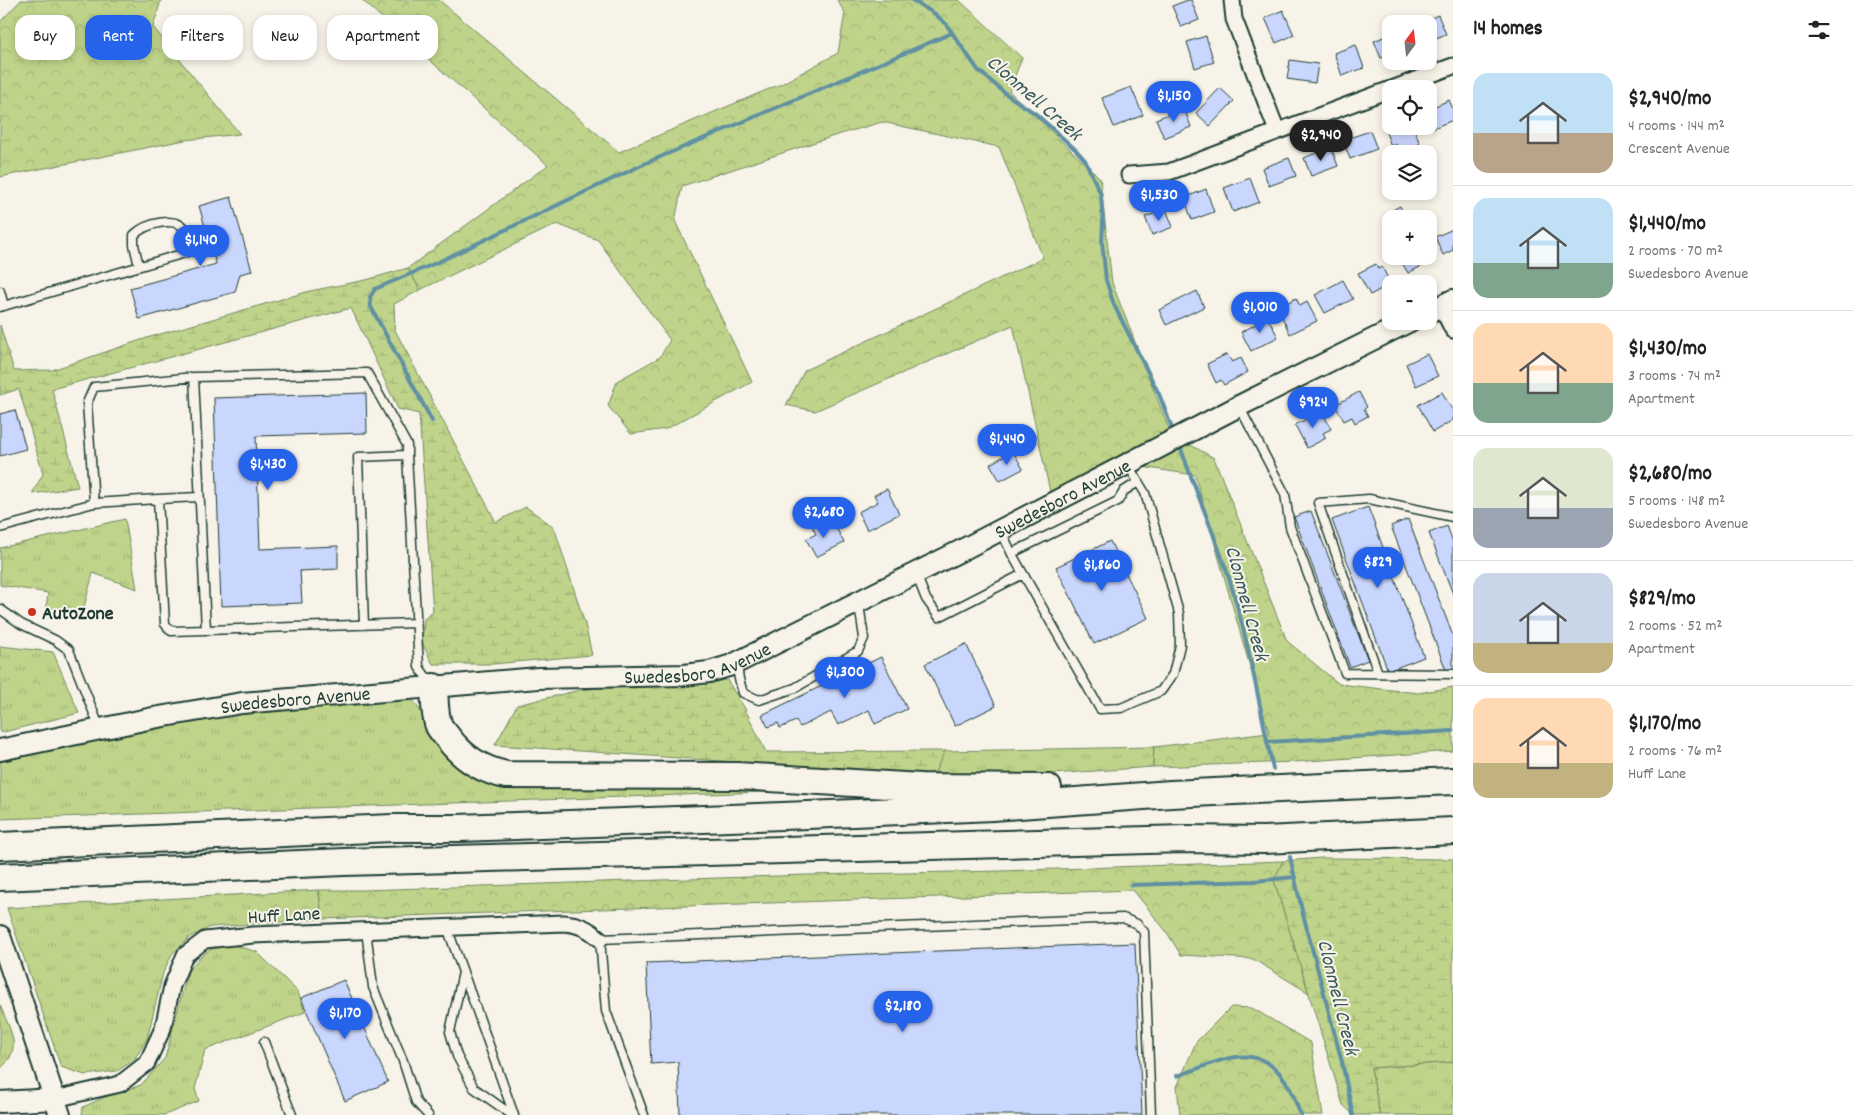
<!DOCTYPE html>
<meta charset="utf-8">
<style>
body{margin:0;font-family:Dekko,sans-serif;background:#f6f6f6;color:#222;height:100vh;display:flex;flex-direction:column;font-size:19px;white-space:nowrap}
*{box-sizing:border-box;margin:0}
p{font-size:16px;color:#767676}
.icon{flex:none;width:28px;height:28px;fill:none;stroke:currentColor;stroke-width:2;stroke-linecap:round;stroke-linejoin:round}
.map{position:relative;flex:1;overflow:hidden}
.panel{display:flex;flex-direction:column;background:#fff;width:400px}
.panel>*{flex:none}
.banner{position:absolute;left:15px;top:15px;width:475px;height:45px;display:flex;gap:10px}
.needle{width:32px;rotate:15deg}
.fabs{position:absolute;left:1382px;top:15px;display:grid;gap:10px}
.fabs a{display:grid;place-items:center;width:55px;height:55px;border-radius:10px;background:#fff;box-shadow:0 2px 8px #0003;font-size:25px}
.price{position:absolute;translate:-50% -42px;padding:0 11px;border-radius:18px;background:#2563eb;color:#fff;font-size:16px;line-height:32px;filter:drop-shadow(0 1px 2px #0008)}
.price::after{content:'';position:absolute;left:50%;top:30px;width:15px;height:11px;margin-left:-8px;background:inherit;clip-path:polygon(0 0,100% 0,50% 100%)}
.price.current{background:#222;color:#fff}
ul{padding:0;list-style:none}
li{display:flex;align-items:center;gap:15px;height:125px;padding:0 20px}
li+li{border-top:1px solid #e0e0e0}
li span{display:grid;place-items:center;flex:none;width:140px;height:100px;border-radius:15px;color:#555}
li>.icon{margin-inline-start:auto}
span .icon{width:60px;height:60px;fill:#fffc;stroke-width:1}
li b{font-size:21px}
h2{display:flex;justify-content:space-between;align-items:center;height:60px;padding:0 20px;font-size:21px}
.tag{padding:0 18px;border-radius:15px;background:#fff;box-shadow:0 2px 8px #0003;font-size:18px;line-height:45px}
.tag.current{background:#2563eb;color:#fff}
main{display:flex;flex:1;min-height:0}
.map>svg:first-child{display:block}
.grass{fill:url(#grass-tufts);stroke:#6f885f}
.forest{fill:url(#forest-crowns);stroke:#6f885f}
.wetland{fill:url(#wetland-marsh);stroke:#6f885f}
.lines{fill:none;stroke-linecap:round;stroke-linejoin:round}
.stream{stroke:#6190a3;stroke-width:4}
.building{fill:#c9d6fd;stroke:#1f3d34}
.lane-casing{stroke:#1f3d34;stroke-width:11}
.street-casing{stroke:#1f3d34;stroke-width:19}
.secondary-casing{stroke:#1f3d34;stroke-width:24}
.highway-casing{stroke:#1f3d34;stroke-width:30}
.lane{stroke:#f7f3e8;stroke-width:8}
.street{stroke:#f7f3e8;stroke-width:15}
.secondary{stroke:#f7f3e8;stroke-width:20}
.highway{stroke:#f7f3e8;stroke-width:26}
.poi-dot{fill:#c8321e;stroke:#f7f3e8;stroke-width:2}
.labels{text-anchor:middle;stroke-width:4;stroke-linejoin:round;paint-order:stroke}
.street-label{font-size:20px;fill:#1f3d34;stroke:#f7f3e8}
.poi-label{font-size:20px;font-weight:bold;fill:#1f3d34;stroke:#f7f3e8;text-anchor:start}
.water-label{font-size:21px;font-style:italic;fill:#355959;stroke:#f7f3e8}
</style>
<main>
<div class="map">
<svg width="1453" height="1115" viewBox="0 0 1453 1115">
<defs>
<pattern id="grass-tufts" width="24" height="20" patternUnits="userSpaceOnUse" patternTransform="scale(1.25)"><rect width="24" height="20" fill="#bfd48a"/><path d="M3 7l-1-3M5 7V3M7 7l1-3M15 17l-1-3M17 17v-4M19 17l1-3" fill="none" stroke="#a4b778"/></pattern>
<pattern id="forest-crowns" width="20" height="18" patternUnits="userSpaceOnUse" patternTransform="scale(1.25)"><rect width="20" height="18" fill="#bfd48a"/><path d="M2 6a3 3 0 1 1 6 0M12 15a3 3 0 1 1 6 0" fill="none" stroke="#a4b778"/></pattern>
<pattern id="wetland-marsh" width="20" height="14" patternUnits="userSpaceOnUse" patternTransform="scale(1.25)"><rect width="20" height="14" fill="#bfd48a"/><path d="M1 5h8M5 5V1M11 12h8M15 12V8" fill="none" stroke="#a4b778"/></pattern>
</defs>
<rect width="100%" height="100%" fill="#f7f3e8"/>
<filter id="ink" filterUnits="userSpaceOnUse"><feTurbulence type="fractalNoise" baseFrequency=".02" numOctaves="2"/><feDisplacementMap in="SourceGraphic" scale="10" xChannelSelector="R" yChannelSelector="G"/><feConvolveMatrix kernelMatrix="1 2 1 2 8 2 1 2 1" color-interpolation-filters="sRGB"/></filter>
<g filter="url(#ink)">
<path class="grass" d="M125,519L137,589L93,573L83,611L46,608L48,593L0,585V548Z
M0,646L53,652L79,713L0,733Z
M412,699L443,743L462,763L765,782V792L0,819V762L87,741L203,718Z
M1154,747L1153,767L1022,776H933L945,751Z
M319,890L322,919L210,927L190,937L172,954L163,973L147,1039L134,1060L117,1071L85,1075L61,1067L7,908Z
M234,945L257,952L298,992L305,1012L205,1050L195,1089L199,1101L165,1115H82L83,1107L105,1097L141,1085L165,1058L188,971L199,958L211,949Z
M0,1005C10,1031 24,1048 0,1069Z
M1453,1062V1115H1380L1371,1068Z"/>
<path class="forest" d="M21,0H161L153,27L240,134L185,140L0,177V22Z
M362,0H439L619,152L781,84L838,53L845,13L837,0H959L1022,58L1009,91L1100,178L1112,283L1171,434L1214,458L1287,641L1339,684L1418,693L1453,687V751L1294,762L1153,767L1154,747L1269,733L1195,475L1115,463L1051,496L1013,325L815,411L786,405L805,370L1043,258L999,147L882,122L834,136L682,186L675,221L752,382L666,429L631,434L608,406L617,381L660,357L670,340L598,240L557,224L420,290L408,268L548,165Z
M1283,861L1274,880L1309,993L1253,959L1181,955L1166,931L1133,890L322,919L319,890H365L808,875L1001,871Z
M1231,1007L1252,1008L1311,1043L1323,1115H1180L1177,1087L1196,1042Z"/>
<path class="wetland" d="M408,268L420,290L394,304L395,330L496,522L526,507L554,527L585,624L592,655L493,664H433L422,643L424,619L433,612L419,414L398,409L351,308L52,389L78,487L32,494L43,474L19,389L0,395V325L14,371L52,370L150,337L310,291L366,280Z
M670,680H727L744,707L766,752L945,751L933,776L495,745L517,705L580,690Z
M1322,858L1453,859V1062L1371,1068L1380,1115H1354L1343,1105L1274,880L1283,861Z"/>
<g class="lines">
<path class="stream" d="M912,0L935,14L946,24L978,70L1006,94L1036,114L1076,150L1085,160L1101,195L1103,224L1102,242L1106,280L1114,305L1159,394L1173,431
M432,421L371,307L370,297L375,289L436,263L646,163L952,33
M1181,449C1197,496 1218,541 1232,588C1250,647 1260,709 1273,769
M1267,742L1453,731
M1290,857L1302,910L1342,1062L1353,1115
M1131,885L1254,881L1295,877
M1177,1076C1215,1064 1255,1037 1285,1080C1292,1090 1296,1104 1301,1115"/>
</g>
<path class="building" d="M1188,0H1191L1199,20L1181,27L1172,6Z
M1283,10L1294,35L1276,43L1265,18Z
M1438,15L1446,34L1429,41V24H1418Z
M1391,34V54L1381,58L1374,41Z
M1206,36L1214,62L1195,68L1187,42Z
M1356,45L1364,68L1342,76L1334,53Z
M1290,60L1318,64L1315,83L1287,79Z
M1131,87L1143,115L1114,127L1102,98Z
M1220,88L1234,101L1210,126L1196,113Z
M1449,100L1453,109V120L1431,129L1429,124V109Z
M1184,108L1191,127L1164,138L1156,119Z
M1391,125L1413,126L1420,144L1399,152L1396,144L1391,146L1384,127Z
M1370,131L1377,149L1350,159L1343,140Z
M1331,147L1338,166L1311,176L1304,158Z
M1289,158L1296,176L1269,186L1262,168Z
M1250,178L1259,202L1233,212L1224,188Z
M1206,189L1214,212L1192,220L1184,198Z
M231,197L252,271L240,274L235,292L139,319L130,288L216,264L199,206Z
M1400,206L1406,219H1391V226L1385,214Z
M1166,209L1173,227L1152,235L1145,217Z
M1453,229V250L1443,255L1435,237Z
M1398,256H1425L1428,263L1408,273Z
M1376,264L1378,269L1382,267L1391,284L1370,295L1358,273Z
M1343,280L1353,299L1325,313L1315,295Z
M1197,291L1204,307L1166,325L1159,310Z
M1296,298L1300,306L1307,302L1317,321L1290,334L1281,315L1287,312L1283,305Z
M1268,318L1278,337L1251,351L1241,332Z
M1227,354L1232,362L1241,358L1248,372L1224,385L1221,380L1216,383L1207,364Z
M1427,354L1438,376L1416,386L1406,364Z
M1359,392L1367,407L1364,409L1368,416L1355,423L1352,417L1344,421L1335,405Z
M1442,392L1453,411V420L1433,432L1418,405Z
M366,393L367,433L256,436L260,549L338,546V569L300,571L302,603L221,606L214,398Z
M15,410L26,449L0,456V414Z
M1322,411L1331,429L1323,433L1326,438L1307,448L1295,425Z
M1013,451L1023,469L1000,481L990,464Z
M887,489L899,514L867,530L858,512L878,502L874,495Z
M1368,507L1424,657L1388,671L1332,520Z
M1311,511L1368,660L1350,667L1294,517Z
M1408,519L1453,636V668L1446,670L1391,526Z
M822,521L825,527L834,523L844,543L816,557L806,539L816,534L812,526Z
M1447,526L1453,542V594L1429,533Z
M1110,541L1148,618L1094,644L1056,567Z
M966,644L996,706L955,726L925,664Z
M881,657L907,709L875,724L869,710L838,725L831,712L800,727L796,721L780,728L778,723L768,727L762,715Z
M1135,943L1142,1115H680L678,1062L651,1064L646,963Z
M344,980L388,1082L345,1101L301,998Z"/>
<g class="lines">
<g class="lane-casing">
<path id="lane" d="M0,291L4,306
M0,307L185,253L190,246C189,241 188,234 186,230C175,215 145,224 134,235V245L139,266
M1239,406L1285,494L1290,527L1345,673L1453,674
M158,499L199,497
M94,503L87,403L94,387L194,377
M0,528L94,503L158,499L165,624L171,631L206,630
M1001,531L1013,556L1100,709L1121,708L1161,691L1173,674L1180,645L1179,613L1145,493L1128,465
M1012,553L1118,501L1124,491L1138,482
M916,574L926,599L939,617L1023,574
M0,609L21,624L55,640L69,650L100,729
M416,623L206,630L194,377L367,373L407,445V455L419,667L431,684
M364,625L358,457L407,455
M737,665L739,679L743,693L759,700L795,688L858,651L864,638L859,604
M1378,673L1318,503L1369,499L1453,517
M447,927L514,1115
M366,930L373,987L403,1061L416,1102L428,1115
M463,972L450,1032L457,1056L474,1088L512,1115
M264,1042L292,1115
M644,1115L606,1011L600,939L1123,918L1137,924L1144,932L1151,1115"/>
</g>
<g class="street-casing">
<path id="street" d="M1232,0L1234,19L1277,131
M1392,89L1453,66
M1129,175L1169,172L1391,89
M1441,306L1453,330
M55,1099L120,1084L147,1063L163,1028L172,986L185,955L205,940L253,935L564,923C579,924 589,929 600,939"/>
</g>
<g class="secondary-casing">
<g id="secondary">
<path d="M1429,312L1453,300"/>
<path id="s1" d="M0,750L153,718L242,703L538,678L684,675L709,672L732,665L960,551L1239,406L1410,321"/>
<path d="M0,936L60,1115"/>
<path d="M0,1102L55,1099"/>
</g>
</g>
<g class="highway-casing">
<path id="highway" d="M434,687C435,700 434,714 439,726C441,730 446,735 448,738C463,758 482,770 506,775L737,776L921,787L1048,788
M0,846L392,828H459L808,815L993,807L1171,794L1453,781
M0,877L344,862L1185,839L1264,840L1453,831"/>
</g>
<use href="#lane" class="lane"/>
<use href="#street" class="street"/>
<use href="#secondary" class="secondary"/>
<use href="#highway" class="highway"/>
</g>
</g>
<circle class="poi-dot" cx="32" cy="612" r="5"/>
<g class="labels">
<g class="street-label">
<text dy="7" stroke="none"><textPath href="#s1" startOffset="1109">Swedesboro Avenue</textPath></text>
<text dy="7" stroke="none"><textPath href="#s1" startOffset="705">Swedesboro Avenue</textPath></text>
<text dy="7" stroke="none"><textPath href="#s1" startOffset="300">Swedesboro Avenue</textPath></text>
<text transform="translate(284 914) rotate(-3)" y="7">Huff Lane</text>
</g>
<g class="poi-label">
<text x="42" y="619">AutoZone</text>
</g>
<g class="water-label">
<text transform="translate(1035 97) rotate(41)" y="7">Clonmell Creek</text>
<text transform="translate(1248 603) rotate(75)" y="7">Clonmell Creek</text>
<text transform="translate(1339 997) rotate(76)" y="7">Clonmell Creek</text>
</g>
</g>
</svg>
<div class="fabs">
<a><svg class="needle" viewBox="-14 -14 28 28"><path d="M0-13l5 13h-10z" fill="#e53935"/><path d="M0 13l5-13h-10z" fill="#767676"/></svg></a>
<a><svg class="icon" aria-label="locate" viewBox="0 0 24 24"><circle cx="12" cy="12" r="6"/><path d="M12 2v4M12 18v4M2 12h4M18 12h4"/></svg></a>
<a><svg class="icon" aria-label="layers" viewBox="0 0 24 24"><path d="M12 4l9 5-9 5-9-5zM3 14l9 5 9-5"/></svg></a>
<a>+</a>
<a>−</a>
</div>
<b class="price" style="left:1174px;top:123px">$1,150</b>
<b class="price current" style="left:1321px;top:162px">$2,940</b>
<b class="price" style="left:1159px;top:222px">$1,530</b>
<b class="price" style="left:201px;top:267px">$1,140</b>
<b class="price" style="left:1260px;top:334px">$1,010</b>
<b class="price" style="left:1313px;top:429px">$924</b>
<b class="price" style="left:1007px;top:466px">$1,440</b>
<b class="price" style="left:268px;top:491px">$1,430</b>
<b class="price" style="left:824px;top:539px">$2,680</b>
<b class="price" style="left:1378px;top:589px">$829</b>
<b class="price" style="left:1102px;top:592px">$1,860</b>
<b class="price" style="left:845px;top:699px">$1,300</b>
<b class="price" style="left:903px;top:1033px">$2,180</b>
<b class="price" style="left:345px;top:1040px">$1,170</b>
<div class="banner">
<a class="tag">Buy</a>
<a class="tag current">Rent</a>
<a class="tag">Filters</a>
<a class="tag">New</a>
<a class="tag">Apartment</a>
</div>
</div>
<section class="panel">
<h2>14 homes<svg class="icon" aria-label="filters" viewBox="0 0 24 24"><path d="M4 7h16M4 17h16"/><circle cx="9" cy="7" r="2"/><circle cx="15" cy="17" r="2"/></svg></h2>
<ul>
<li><span style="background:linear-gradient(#bfe0f5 60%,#b9a48a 0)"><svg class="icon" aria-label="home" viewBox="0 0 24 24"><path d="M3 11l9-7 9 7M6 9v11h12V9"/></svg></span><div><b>$2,940/mo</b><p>4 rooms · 144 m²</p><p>Crescent Avenue</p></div></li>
<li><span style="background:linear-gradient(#bfe0f5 65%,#7fa58c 0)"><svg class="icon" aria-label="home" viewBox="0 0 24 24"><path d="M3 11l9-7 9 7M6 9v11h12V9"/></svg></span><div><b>$1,440/mo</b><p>2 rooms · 70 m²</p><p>Swedesboro Avenue</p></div></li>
<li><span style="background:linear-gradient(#ffd9b3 60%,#7fa58c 0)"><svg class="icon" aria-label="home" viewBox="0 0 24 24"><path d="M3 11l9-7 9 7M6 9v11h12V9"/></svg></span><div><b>$1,430/mo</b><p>3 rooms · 74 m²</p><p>Apartment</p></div></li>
<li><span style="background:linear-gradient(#dfe7d0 60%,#9aa5b1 0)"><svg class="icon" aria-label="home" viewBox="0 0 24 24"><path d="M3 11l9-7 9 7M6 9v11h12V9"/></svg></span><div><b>$2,680/mo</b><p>5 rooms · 148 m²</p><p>Swedesboro Avenue</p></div></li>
<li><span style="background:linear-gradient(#c9d6e8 70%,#c2b280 0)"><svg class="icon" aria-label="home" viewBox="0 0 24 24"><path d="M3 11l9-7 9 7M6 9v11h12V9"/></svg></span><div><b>$829/mo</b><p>2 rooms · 52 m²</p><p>Apartment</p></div></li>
<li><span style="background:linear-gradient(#ffd9b3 65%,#c2b280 0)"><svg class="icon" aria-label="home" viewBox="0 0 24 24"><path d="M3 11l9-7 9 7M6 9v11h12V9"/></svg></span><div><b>$1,170/mo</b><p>2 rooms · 76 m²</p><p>Huff Lane</p></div></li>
</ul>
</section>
</main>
